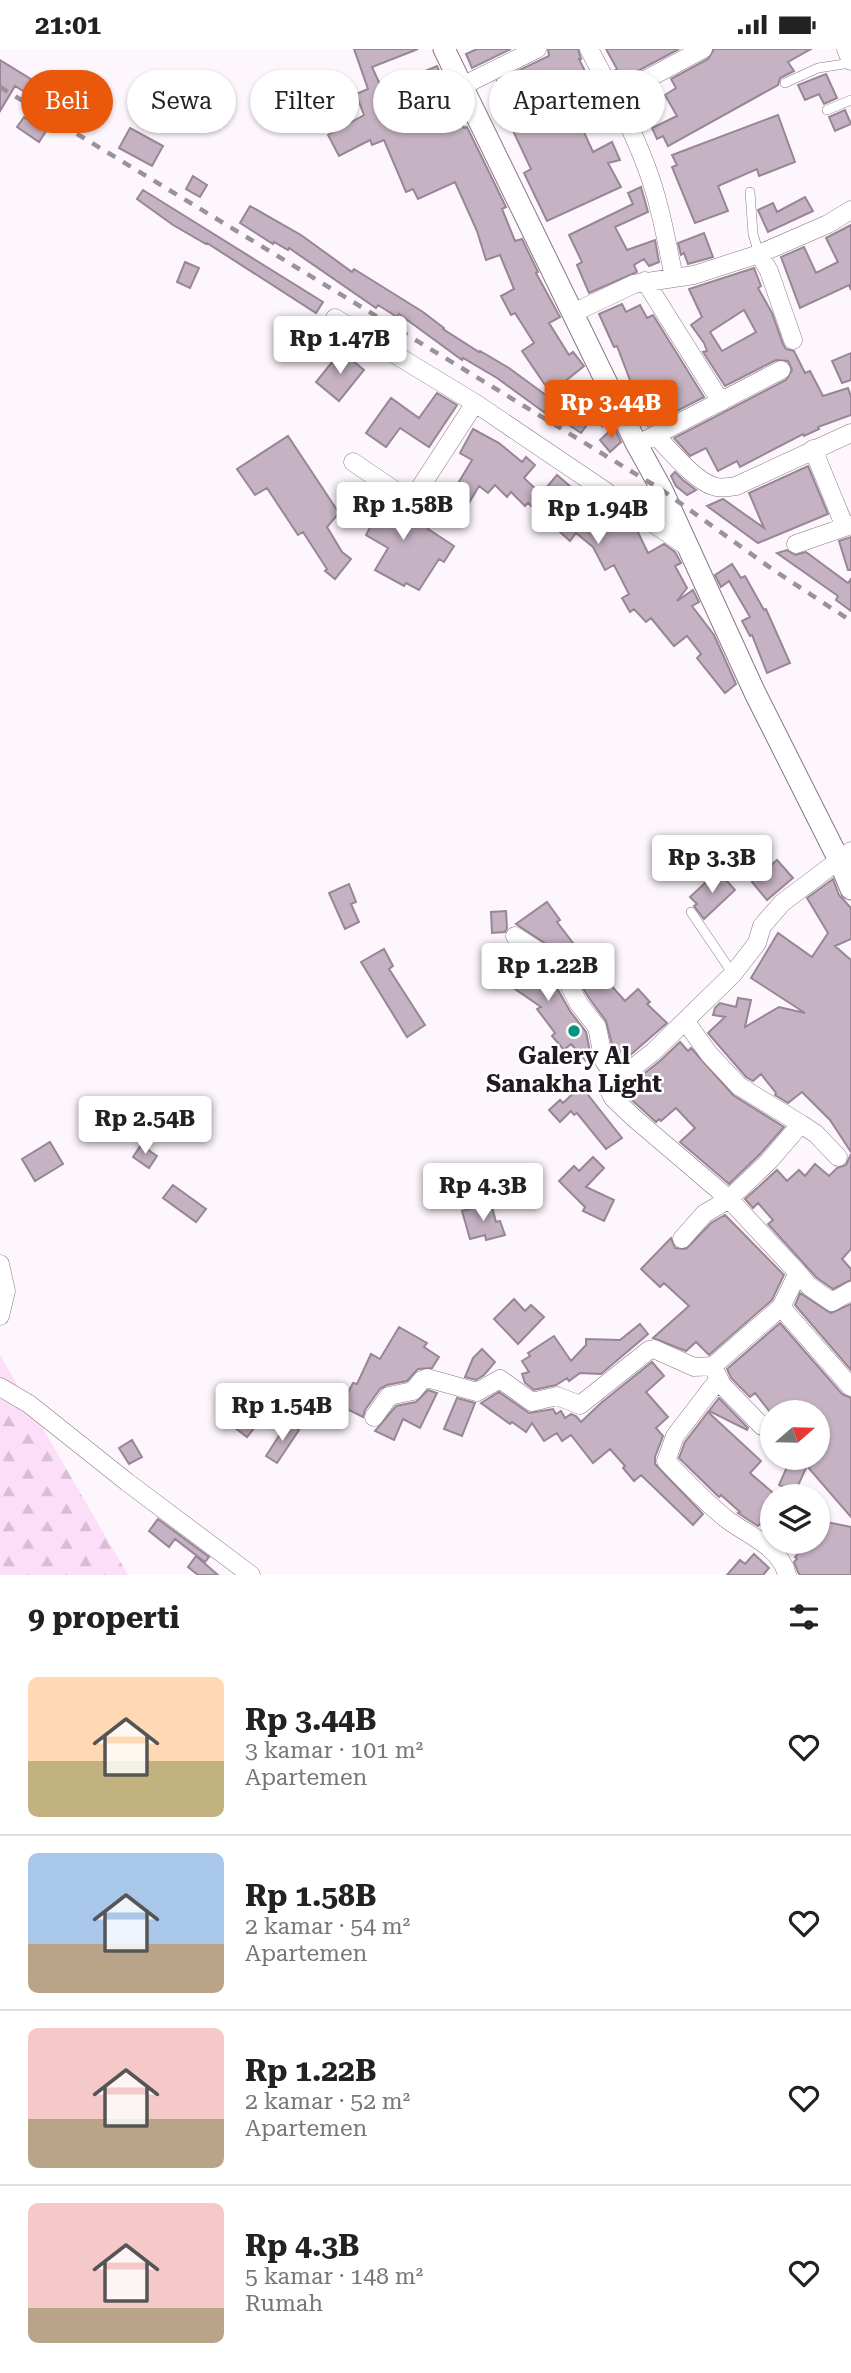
<!DOCTYPE html>
<html lang="id">
<meta charset="utf-8">
<style>
body{margin:0;font-family:"Roboto Serif",serif;background:#f2f2f2;color:#222;height:100vh;display:flex;flex-direction:column;font-size:26px;white-space:nowrap}
*{box-sizing:border-box;margin:0}
p{font-size:23px;color:#767676}
.icon{flex:none;width:38px;height:38px;fill:none;stroke:currentColor;stroke-width:2;stroke-linecap:round;stroke-linejoin:round}
.map{position:relative;height:1526px;overflow:hidden}
.side{display:flex;flex-direction:column;background:#fff;flex:1}
.side>*{flex:none}
.top-card{position:absolute;left:21px;top:21px;width:810px;height:63px;display:flex;gap:14px}
.needle{width:46px;rotate:70deg}
.controls{position:absolute;left:760px;top:1351px;display:grid;gap:14px}
.controls a{display:grid;place-items:center;width:70px;height:70px;border-radius:50%;background:#fff;box-shadow:0 2px 5px #0004;font-size:35px}
.price{position:absolute;translate:-50% -60px;padding:0 16px;border-radius:7px;background:#fff;color:#222;font-size:23px;line-height:46px;filter:drop-shadow(0 2px 4px #0008)}
.price::after{content:'';position:absolute;left:50%;top:42px;width:21px;height:16px;margin-left:-10px;background:inherit;clip-path:polygon(0 0,100% 0,50% 100%)}
.price.active{background:#ea580c;color:#fff}
ul{padding:0;list-style:none}
li{display:flex;align-items:center;gap:21px;height:175px;padding:0 28px}
li+li{border-top:2px solid #e0e0e0}
li span{display:grid;place-items:center;flex:none;width:196px;height:140px;border-radius:10px;color:#555}
li>.icon{margin-inline-start:auto}
span .icon{width:84px;height:84px;fill:#fffc;stroke-width:1}
li b{font-size:30px}
h2{display:flex;justify-content:space-between;align-items:center;height:84px;padding:0 28px;font-size:30px}
.pill{padding:0 24px;border-radius:32px;background:#fff;box-shadow:0 2px 5px #0004;font-size:24px;line-height:63px}
.pill.active{background:#ea580c;color:#fff}
.status{display:flex;justify-content:space-between;align-items:center;height:49px;padding:0 35px;background:#fff;direction:ltr}
.status svg{height:19px;fill:currentColor}
.map>svg:first-child{display:block}
.forest{fill:url(#forest-firs)}
.building{fill:#c5b2c3;stroke:#988696;stroke-width:2;fill-rule:evenodd}
.lines{fill:none;stroke-linecap:round;stroke-linejoin:round}
.service-casing{stroke:#887686;stroke-width:10}
.minor-casing{stroke:#887686;stroke-width:19}
.tertiary-casing{stroke:#887686;stroke-width:23}
.service{stroke:#fff;stroke-width:9}
.minor{stroke:#fff;stroke-width:18}
.tertiary{stroke:#fff;stroke-width:21}
.rail{stroke:#999298;stroke-width:4.5;stroke-dasharray:9 9;stroke-linecap:butt}
.poi-dot{fill:#039482;stroke:#fff;stroke-width:2.5}
.labels{text-anchor:middle;stroke-width:5;stroke-linejoin:round;paint-order:stroke}
.poi-label{font-size:24px;font-weight:bold;fill:#211a20;stroke:#fff}
</style>
<div class="status"><b>21:01</b><svg viewBox="0 0 49 12"><path d="M0 12V9h3v3zM5 12V6h3v6zM10 12V3h3v9zM15 12V0h3v12zM26 1h20v11H26zM47 4h2v5h-2z"/></svg></div>
<div class="map">
<svg width="851" height="1526" viewBox="0 0 851 1526">
<defs>
<pattern id="forest-firs" width="22" height="20" patternUnits="userSpaceOnUse" patternTransform="scale(1.75)"><rect width="22" height="20" fill="#fcdef8"/><path d="M5 1l3.5 6h-7zM16 11l3.5 6h-7z" fill="#d8bed4"/></pattern>
</defs>
<rect width="100%" height="100%" fill="#fef6fd"/>
<path class="forest" d="M0,1306L128,1526H0Z"/>
<path class="building" d="M354,0H418L372,18L382,40L437,17L464,79L467,78L506,158L502,160L515,192L522,190L538,223L536,224L560,268L549,274L569,306L573,303L584,317L563,334H592L602,355V377L585,362L578,369L587,376L581,384L546,361L545,364L497,329L463,309L462,311L399,265L397,268L378,256L376,259L289,199L288,201L274,193L273,195L240,174L250,157L301,186L352,223L354,220L423,263L444,279L443,280L479,303L480,302L509,319L558,355L522,302L534,294L515,264L511,266L501,247L514,240L500,206L486,211L477,182L455,133L418,150L413,140L406,143L384,91L372,96L370,91L339,107L328,86L364,66L356,45L368,40Z
M477,0H511L472,19L466,5Z
M548,0H578L581,10H579L591,34L594,33L610,68L583,81L593,103L612,93L620,111L608,114L621,138L547,172L524,124L531,120L509,73L514,70L497,32L549,7Z
M606,0H679L619,32L614,22L617,20Z
M714,0H811L788,13L794,22L780,29L778,36L668,97L663,87L657,90L652,79L677,67L665,46L676,39L671,30L708,10Z
M0,11L39,35L31,47L15,37L0,62Z
M826,25L837,49L824,55L819,45L805,51L798,36Z
M845,61L851,75L835,82L829,68Z
M778,66L795,113L759,127L757,120L718,137L728,162L695,174L672,118L677,116L672,106Z
M24,68L46,82L39,93L17,78Z
M130,79L163,97L152,117L119,99Z
M193,127L207,136L200,148L186,140Z
M641,138L648,163L615,178L627,201L655,191L659,213L649,217L644,210L634,216L637,223L589,244L577,216L582,213L569,186L633,155L628,144Z
M143,141L323,253L316,264L207,194L206,195L173,176L137,150Z
M805,148L813,162L768,183L758,161L773,154L777,163Z
M851,176V241L849,236L800,259L781,208L804,198L816,224L838,213L826,189Z
M704,184L713,208L688,215L684,204L681,206L678,194Z
M185,213L199,219L190,239L177,233Z
M754,219L761,237L758,239L772,264L783,295L786,300L794,302L805,324L810,322L823,347L848,339L851,348V366L818,378L819,380L804,387L803,385L740,418L737,412L718,422L706,399L690,407L674,389L786,331L792,321L788,312L776,311L725,337L703,303L707,302L704,294L691,276L702,268L689,240ZM744,261L756,283L722,302L710,283Z
M622,255L626,263L640,256L647,269L653,266L704,348L648,377L638,356L639,355L617,297L614,298L599,265Z
M341,302L364,321L339,352L316,333Z
M851,304V331L842,334L832,312Z
M437,344L457,356L429,398L400,379L386,398L366,384L391,349L419,369Z
M614,378L621,393L610,403L600,391Z
M473,380L499,394L522,413L526,408L535,416L524,429L541,445L557,426L613,474L620,466L634,475L648,504L664,495L675,503L681,514L675,517L687,539L677,552L693,541L699,553L692,557L714,586L736,635L725,644L697,609L701,605L687,587L674,597L651,569L646,573L634,560L630,563L622,549L629,545L614,516L605,521L593,498L576,484L570,492L528,454L525,457L511,443L507,448L495,436L488,444L479,437L459,471L442,461L472,411L460,404Z
M288,387L339,464L327,478L342,503L351,510L335,530L325,522L327,520L303,483L298,486L267,439L255,446L237,420Z
M808,417L828,465L758,494L707,457L723,450L764,479L749,444Z
M675,423L683,431L696,441L687,446L676,437L671,427Z
M365,435L394,454L403,457L400,462L429,478L428,480L454,497L444,513L439,510L419,541L406,534L404,537L375,521L388,499L366,486L378,463L356,448Z
M851,488V521H848L839,492Z
M787,501L795,506L806,503L848,534L851,530V562L836,551L838,547L777,504Z
M732,515L741,529L745,527L764,561L766,560L790,614L767,624L752,586L750,587L742,572L750,568L729,532L721,538L715,526Z
M761,807L770,817L777,811L793,829L767,851L752,833L759,827L750,816Z
M718,822L735,841L704,870L694,857L697,855L690,848Z
M833,830L839,846L851,859V890L835,897L851,911V1103L830,1071L802,1043L788,1054L775,1046L776,1044L761,1025L753,1032L746,1028L708,984L725,968L713,966L715,959L720,954L736,958L738,949L751,951L745,978L779,958L805,964L751,929L778,884L812,908L828,884L807,849Z
M349,835L356,853L351,855L359,873L345,880L329,844Z
M547,853L560,871L557,873L605,936L608,933L625,952L638,940L650,953L647,955L667,974L620,1015L615,1007L606,972L589,949L563,906L516,875Z
M506,862L507,879L505,883L492,884L491,863Z
M384,900L393,917L389,920L425,976L407,988L361,913Z
M522,905L546,920L570,962L586,983L591,1007L586,1012L571,995L564,1001L552,987L555,984L537,960L541,958L515,940L501,923Z
M680,993L688,1002L691,999L733,1046L784,1078L761,1104L729,1135L680,1093L695,1079L676,1059L661,1072L659,1070L656,1073L622,1042L660,1012Z
M581,1037L622,1089L606,1100L577,1064L574,1066L571,1062L560,1073L549,1061L560,1051L563,1054Z
M50,1093L63,1115L35,1132L22,1110Z
M141,1096L157,1107L149,1119L133,1108Z
M851,1105V1200L842,1210L851,1220V1231L833,1240L817,1229L768,1175L773,1171L758,1154L753,1159L745,1150L777,1121L787,1132L799,1121L805,1127L815,1115L829,1127L837,1119L846,1116Z
M593,1108L604,1119L586,1138L614,1151L604,1172L583,1162L585,1158L559,1132L574,1117L579,1122Z
M173,1136L206,1160L196,1173L163,1149Z
M491,1154L496,1173L500,1172L505,1186L486,1191L485,1186L470,1190L462,1162Z
M725,1166L784,1226L772,1251L709,1306L696,1293L686,1302L653,1289L689,1257L664,1234L660,1238L641,1220L671,1189L675,1199L686,1200L711,1174Z
M800,1244L831,1264L851,1255V1321L795,1256Z
M514,1250L525,1262L531,1256L544,1268L518,1295L494,1270Z
M780,1274L842,1345L851,1349V1468L807,1417L795,1443L779,1436L791,1409H817V1363H770L755,1344L750,1348L731,1329L727,1320Z
M640,1275L648,1285L601,1325L580,1324L569,1332L567,1329L556,1336L534,1341L525,1334L522,1325L529,1323L522,1312L530,1307L528,1304L554,1287L571,1312L586,1296V1290L620,1291Z
M399,1278L427,1294L424,1298L439,1308L432,1319L418,1320L407,1332L387,1336L380,1340L365,1361L363,1368L341,1357L353,1334L357,1335L371,1305L380,1310Z
M482,1300L495,1313L484,1326L476,1331L465,1328L473,1309Z
M652,1313L664,1327L646,1343L668,1368L656,1379L663,1387L655,1408V1415L703,1465L693,1476L641,1426L634,1432L623,1419L625,1417L610,1400L593,1414L571,1386L562,1392L557,1384L544,1392L532,1374L526,1383L512,1373L510,1375L481,1354L499,1343L529,1364L553,1360L556,1365L561,1362L565,1369L571,1365L576,1367L581,1373L601,1354Z
M428,1341L437,1344L420,1379L403,1370L394,1391L375,1382L396,1357L416,1353Z
M251,1349L267,1363L247,1388L230,1375Z
M457,1349L475,1354L462,1387L444,1380Z
M719,1349L748,1379L747,1381L709,1362Z
M708,1363L761,1412L750,1424L772,1443V1482L760,1475L758,1477L738,1464L740,1463L721,1446L719,1448L679,1409L685,1393Z
M286,1376H291L299,1381L277,1414L266,1407Z
M132,1391L142,1408L129,1415L119,1399Z
M158,1470L209,1508L205,1513L175,1490L169,1498L149,1482Z
M817,1471L851,1478V1526H800L798,1523L794,1513L797,1510L795,1508L798,1505L779,1493H817Z
M754,1505L769,1519L763,1526H727L740,1511L745,1515Z
M196,1507L218,1526H198L188,1518Z"/>
<g class="lines">
<g class="service-casing">
<path id="service" d="M785,34L818,19L851,14
M827,61L851,51
M750,143L753,185L759,205
M691,863L733,925"/>
</g>
<g class="minor-casing">
<path id="minor" d="M589,0C609,38 631,76 646,117C660,153 666,191 674,228
M846,0L851,12
M462,37L537,0
M615,47L703,0
M759,205L769,222L793,291
M645,232L721,353
M573,264L634,235L694,226L759,205L828,175L851,161
M335,269L475,354
M656,387C670,401 694,431 713,437C720,440 728,438 736,437L851,384
M646,391L781,321
M813,400L845,478
M353,413L400,445L414,448L475,354L688,498
M796,495L851,476
M515,887L554,912L565,928L579,955L597,978L604,1012L618,1031
M686,973L709,1005L739,1037L801,1075
M682,1190L704,1165L729,1150L769,1112L801,1075L816,1085L838,1108
M0,1215L6,1242L0,1267
M798,1224L809,1237L832,1253L851,1242
M781,1258L851,1338
M714,1320L722,1336L762,1377
M718,1331L675,1387L666,1412C685,1432 707,1455 729,1472C750,1487 781,1499 787,1526
M0,1338L29,1355L127,1433L251,1526
M374,1368L389,1347L413,1342L422,1331L427,1329L477,1343L500,1330L532,1353L557,1347L580,1356L649,1301L654,1300L694,1318L713,1317L781,1258L798,1224L729,1150L634,1069L613,1049L609,1041L610,1037L653,1003L733,925L757,894L762,877L782,854L851,802"/>
</g>
<g class="tertiary-casing">
<path id="tertiary" d="M444,0L636,394L662,441L755,644L839,811L851,840"/>
</g>
<use href="#service" class="service"/>
<use href="#minor" class="minor"/>
<use href="#tertiary" class="tertiary"/>
<path class="rail" d="M0,38L662,441L772,520L851,572"/>
</g>
<circle class="poi-dot" cx="574" cy="982" r="7"/>
<g class="labels">
<g class="poi-label">
<text x="574" y="1015">Galery Al<tspan x="574" dy="28">Sanakha Light</tspan></text>
</g>
</g>
</svg>
<div class="controls">
<a><svg class="needle" viewBox="-14 -14 28 28"><path d="M0-13l5 13h-10z" fill="#e53935"/><path d="M0 13l5-13h-10z" fill="#767676"/></svg></a>
<a><svg class="icon" aria-label="layers" viewBox="0 0 24 24"><path d="M12 4l9 5-9 5-9-5zM3 14l9 5 9-5"/></svg></a>
</div>
<b class="price" style="left:340px;top:327px">Rp 1.47B</b>
<b class="price active" style="left:611px;top:391px">Rp 3.44B</b>
<b class="price" style="left:403px;top:493px">Rp 1.58B</b>
<b class="price" style="left:598px;top:497px">Rp 1.94B</b>
<b class="price" style="left:712px;top:846px">Rp 3.3B</b>
<b class="price" style="left:548px;top:954px">Rp 1.22B</b>
<b class="price" style="left:145px;top:1107px">Rp 2.54B</b>
<b class="price" style="left:483px;top:1174px">Rp 4.3B</b>
<b class="price" style="left:282px;top:1394px">Rp 1.54B</b>
<div class="top-card">
<a class="pill active">Beli</a>
<a class="pill">Sewa</a>
<a class="pill">Filter</a>
<a class="pill">Baru</a>
<a class="pill">Apartemen</a>
</div>
</div>
<section class="side">
<h2>9 properti<svg class="icon" aria-label="filters" viewBox="0 0 24 24"><path d="M4 7h16M4 17h16"/><circle cx="9" cy="7" r="2"/><circle cx="15" cy="17" r="2"/></svg></h2>
<ul>
<li><span style="background:linear-gradient(#ffd9b3 60%,#c2b280 0)"><svg class="icon" aria-label="home" viewBox="0 0 24 24"><path d="M3 11l9-7 9 7M6 9v11h12V9"/></svg></span><div><b>Rp 3.44B</b><p>3 kamar · 101 m²</p><p>Apartemen</p></div><svg class="icon" aria-label="heart" viewBox="0 0 24 24"><path d="M12 20l-8-8c-3-5 5-10 8-4 3-6 11-1 8 4z"/></svg></li>
<li><span style="background:linear-gradient(#a9c7e8 65%,#b9a48a 0)"><svg class="icon" aria-label="home" viewBox="0 0 24 24"><path d="M3 11l9-7 9 7M6 9v11h12V9"/></svg></span><div><b>Rp 1.58B</b><p>2 kamar · 54 m²</p><p>Apartemen</p></div><svg class="icon" aria-label="heart" viewBox="0 0 24 24"><path d="M12 20l-8-8c-3-5 5-10 8-4 3-6 11-1 8 4z"/></svg></li>
<li><span style="background:linear-gradient(#f6c9c9 65%,#b9a48a 0)"><svg class="icon" aria-label="home" viewBox="0 0 24 24"><path d="M3 11l9-7 9 7M6 9v11h12V9"/></svg></span><div><b>Rp 1.22B</b><p>2 kamar · 52 m²</p><p>Apartemen</p></div><svg class="icon" aria-label="heart" viewBox="0 0 24 24"><path d="M12 20l-8-8c-3-5 5-10 8-4 3-6 11-1 8 4z"/></svg></li>
<li><span style="background:linear-gradient(#f6c9c9 75%,#b9a48a 0)"><svg class="icon" aria-label="home" viewBox="0 0 24 24"><path d="M3 11l9-7 9 7M6 9v11h12V9"/></svg></span><div><b>Rp 4.3B</b><p>5 kamar · 148 m²</p><p>Rumah</p></div><svg class="icon" aria-label="heart" viewBox="0 0 24 24"><path d="M12 20l-8-8c-3-5 5-10 8-4 3-6 11-1 8 4z"/></svg></li>
</ul>
</section>
